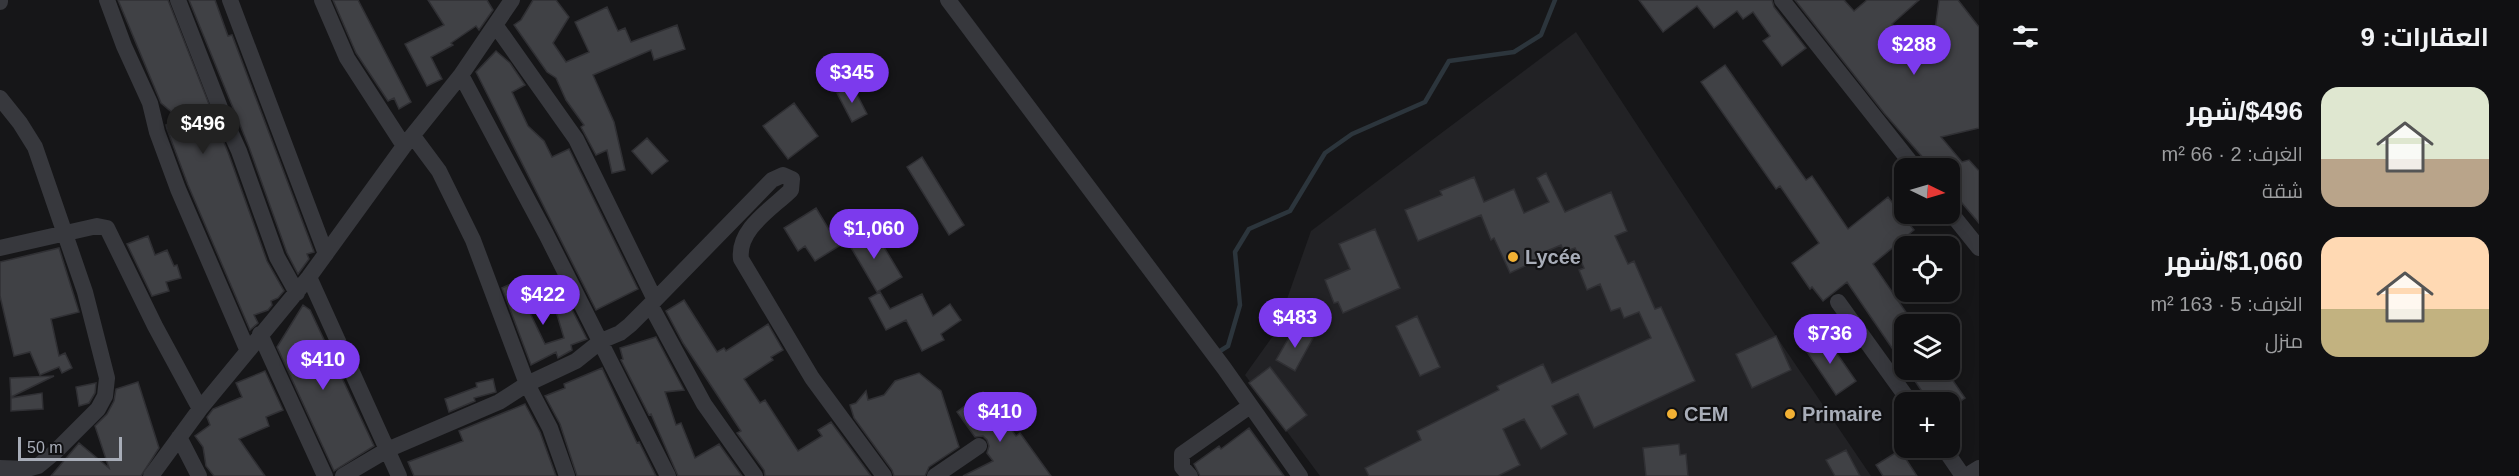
<!DOCTYPE html>
<html lang="ar">
<meta charset="utf-8">
<style>
body{margin:0;font-family:Helvetica,Cairo,sans-serif;background:#19191b;color:#f1f3f6;direction:rtl;height:100vh;display:flex;flex-direction:column;font-size:22px;white-space:nowrap}
*{box-sizing:border-box;margin:0}
p{font-size:20px;color:#9c9d9f}
.icon{flex:none;width:33px;height:33px;fill:none;stroke:currentColor;stroke-width:2;stroke-linecap:round;stroke-linejoin:round}
.map{position:relative;flex:1;overflow:hidden;direction:ltr}
.details{display:flex;flex-direction:column;background:#101012;width:540px}
.details>*{flex:none}
.needle{width:39px;rotate:95deg}
.buttons{position:absolute;left:1894px;top:158px;display:grid;gap:12px}
.buttons a{display:grid;place-items:center;width:66px;height:66px;border-radius:12px;background:#101012;box-shadow:0 3px 15px #0003,0 0 0 2px #303032;font-size:30px}
.scale{position:absolute;left:18px;bottom:15px;width:104px;box-sizing:border-box;padding-left:6px;border:3px solid #a8adb8;border-top:0;font-size:16px;line-height:21px;white-space:nowrap;color:#a8adb8;-webkit-text-stroke:4px #111113;paint-order:stroke}
.price{position:absolute;translate:-50% -51px;padding:0 14px;border-radius:21px;background:#7c3aed;color:#fff;font-size:20px;line-height:39px;filter:drop-shadow(0 2px 3px #0008)}
.price::after{content:'';position:absolute;left:50%;top:36px;width:18px;height:14px;margin-left:-9px;background:inherit;clip-path:polygon(0 0,100% 0,50% 100%)}
.price.current{background:#222;color:#fff}
ul{padding:0;list-style:none}
li{display:flex;align-items:center;gap:18px;height:150px;padding:0 30px}
li span{display:grid;place-items:center;flex:none;width:168px;height:120px;border-radius:18px;color:#555}
li>.icon{margin-inline-start:auto}
span .icon{width:72px;height:72px;fill:#fffc;stroke-width:1}
li b{font-size:26px}
h2{display:flex;justify-content:space-between;align-items:center;height:72px;padding:0 30px;font-size:26px}
main{display:flex;flex:1;min-height:0}
.map>svg:first-child{display:block}
.built{fill:#222225}
.lines{fill:none;stroke-linecap:round;stroke-linejoin:round}
.stream{stroke:#2c353c;stroke-width:4.5}
.building{fill:#404145;stroke:#303034;stroke-width:1.5}
.minor{stroke:#37383d;stroke-width:16}
.poi-dot{fill:#f2b134;stroke:#111113;stroke-width:2}
.labels{text-anchor:middle;stroke-width:4.5;stroke-linejoin:round;paint-order:stroke}
.poi-label{font-size:20px;font-weight:bold;fill:#a8adb8;stroke:#111113;text-anchor:start}
</style>
<main>
<section class="details">
<h2>العقارات: 9<svg class="icon" aria-label="filters" viewBox="0 0 24 24"><path d="M4 7h16M4 17h16"/><circle cx="9" cy="7" r="2"/><circle cx="15" cy="17" r="2"/></svg></h2>
<ul>
<li><span style="background:linear-gradient(#dfe7d0 60%,#b9a48a 0)"><svg class="icon" aria-label="home" viewBox="0 0 24 24"><path d="M3 11l9-7 9 7M6 9v11h12V9"/></svg></span><div><b>$496/شهر</b><p>الغرف: 2 · 66 m²</p><p>شقة</p></div></li>
<li><span style="background:linear-gradient(#ffd9b3 60%,#c2b280 0)"><svg class="icon" aria-label="home" viewBox="0 0 24 24"><path d="M3 11l9-7 9 7M6 9v11h12V9"/></svg></span><div><b>$1,060/شهر</b><p>الغرف: 5 · 163 m²</p><p>منزل</p></div></li>
</ul>
</section>
<div class="map">
<svg width="1979" height="476" viewBox="0 0 1979 476">
<rect width="100%" height="100%" fill="#161618"/>
<path class="built" d="M1576,32L1764,318L1871,476H1320L1245,375L1275,333L1311,231Z"/>
<g class="lines">
<path class="stream" d="M1220,351L1228,346L1240,305L1235,252L1249,229L1290,211L1325,153L1352,134L1425,102L1449,61L1514,52L1541,35L1555,0"/>
</g>
<path class="building" d="M118,0H168L229,155L267,261L284,291L278,298L271,301L272,305L268,310L254,315L258,323L250,330L188,185L167,129L166,125L181,120L161,103Z
M189,0H215L228,36L232,35L314,252L307,254L309,259L298,274L287,253L249,147Z
M333,0H358L411,102L399,109L394,98L388,101L356,53Z
M428,0H487L493,10L479,30L476,26L451,43L453,45L431,57L442,79L427,86L405,44L444,25Z
M533,0H556L569,17L553,43L566,62L589,52L575,22L607,7L618,31L625,28L631,42L677,25L685,49L654,60L651,50L593,75L614,122L625,170L612,173L607,150L596,155L581,127L584,125L566,100L556,78L547,72L514,25L521,20Z
M1639,0H1772L1774,7L1806,48L1782,66L1763,41L1770,36L1753,12L1743,19L1737,11L1714,28L1697,6L1663,32Z
M1795,0H1844L1854,11L1867,0H1919L1892,24L1913,48L1944,41L1935,30L1939,0H1958L1979,27V128L1941,137L1962,162L1969,160L1979,171V223L1950,189V168H1932L1884,113Z
M496,51L510,63L525,85L512,92L528,126L544,141L552,157L569,149L638,289L596,310L476,72Z
M1725,65L1806,180L1812,176L1848,229L1888,197L1914,230L1873,264L1914,324H1905V367L1847,282L1823,301L1812,287L1810,289L1792,263L1819,243L1780,186L1776,189L1701,82Z
M852,85L867,114L852,122L837,93Z
M794,103L818,136L788,159L763,126Z
M647,138L668,161L652,174L632,151Z
M922,157L964,225L949,235L907,167Z
M1546,173L1565,212L1611,192L1627,231L1615,236L1628,264L1634,261L1655,309L1661,307L1695,381L1594,428L1578,394L1552,406L1567,434L1541,449L1524,419L1503,429L1520,465L1498,476H1369L1365,468L1421,440L1417,431L1499,390L1497,386L1543,364L1552,383L1651,338L1639,312L1624,318L1620,308L1611,311L1600,284L1587,290L1579,270L1584,268L1575,248L1564,252L1561,245L1540,254L1542,258L1510,273L1494,238L1491,240L1481,215L1418,241L1405,210L1442,195L1440,191L1474,177L1484,202L1514,189L1524,213L1549,202L1537,178Z
M816,208L839,246L815,261L805,246L798,251L784,228Z
M1375,229L1400,288L1343,313L1338,302L1334,303L1325,280L1350,269L1339,244Z
M862,230L867,237L875,232L902,277L877,292L846,239Z
M148,236L155,255L167,250L174,266L177,265L181,278L166,282L169,291L152,296L127,244Z
M59,248L79,312L51,319L59,356L65,353L72,368L62,373L59,367L40,375L30,352L14,356L0,296V262Z
M515,282L545,344L564,338L552,298L564,294L587,339L571,345L572,350L558,358L556,352L531,365L502,288Z
M880,292L890,309L922,294L933,316L950,304L961,320L941,334L944,340L922,351L906,320L886,330L869,298Z
M684,300L717,352L724,348L726,351L768,324L783,350L771,357L773,360L744,379L760,403L765,400L798,451L822,436L818,430L831,422L871,476H765L764,470L737,433L741,431L683,343L666,311Z
M303,305L310,310L374,446L334,471L277,347Z
M1417,316L1440,367L1420,376L1396,326Z
M1295,327L1313,338L1295,371L1276,360Z
M1824,335L1856,381L1836,395L1805,349Z
M1776,336L1791,370L1752,388L1736,354Z
M656,337L684,390L665,392L676,425L681,423L695,458L719,444L742,476H678L651,414L649,415L621,360L623,359L620,348Z
M1270,367L1307,415L1286,431L1249,383Z
M602,368L637,443L639,442L656,476H577L560,424L545,396L565,388L564,384Z
M1907,369H1945L1965,398L1950,408V402H1929Z
M265,371L283,410L266,417L269,426L239,439L265,476H214L206,466L203,447L195,436L210,425L207,417L213,409L242,397L236,383Z
M919,373L941,391L959,447L929,467L925,476H894L892,470L854,418L850,405L856,403L866,391L868,400L884,395L895,381Z
M54,376L11,397L10,378Z
M493,379L496,392L474,398L475,401L449,412L445,399L477,387L476,383Z
M138,382L159,448L141,476H51L79,443L109,468L95,426L107,414L114,401L116,389Z
M96,383L95,393L89,403L79,406L76,387Z
M983,392L1016,436L1020,433L1051,476H963L993,461L987,453L989,446L987,440L983,436L975,437L957,412Z
M42,393L43,409L11,411V398Z
M525,404L540,432L556,476H414L408,462L463,441L459,431Z
M1249,428L1284,476H1200L1194,464L1219,446L1221,449Z
M1679,444L1680,455L1686,454L1688,476H1646L1643,448Z
M1846,450L1860,476H1835L1826,460Z
M1900,450L1917,476H1883L1876,465Z"/>
<g class="lines">
<path class="minor" d="M107,0L124,46L150,103L157,132L178,189L247,349
M178,0L224,118L239,151L277,257L297,293
M230,0L326,254
M322,0L347,58L404,146
M948,0L1224,368L1300,476
M1782,0L1915,168
M0,2V0
M461,75L546,234L668,476
M0,98L20,123L35,147L85,292L107,378L105,396L98,409L55,452L38,466L27,469L0,468
M413,136L439,171L473,240L527,384L550,428L567,476
M1950,212L1979,248
M0,248L97,226L107,228L155,326L200,409
M309,277L399,476
M655,300L772,180L783,175L792,179L791,190C773,208 737,229 741,259L812,378L884,476
M1838,302L1910,402
M651,306L704,404L755,476
M260,334L325,476
M179,437L199,476
M1943,447L1963,476
M151,476L200,409L309,277L404,146L461,75L512,0
M343,476L387,450L499,402L527,384L576,361L601,341L620,333L630,325L655,300L576,139L496,26
M935,476L979,446
M1190,476L1182,467V454L1250,406
M1966,476L1979,468"/>
</g>
<g class="poi-dot">
<circle cx="1513" cy="257" r="6"/>
<circle cx="1672" cy="414" r="6"/>
<circle cx="1790" cy="414" r="6"/>
</g>
<g class="labels">
<g class="poi-label">
<text x="1525" y="264">Lycée</text>
<text x="1684" y="421">CEM</text>
<text x="1802" y="421">Primaire</text>
</g>
</g>
</svg>
<div class="buttons">
<a><svg class="needle" viewBox="-14 -14 28 28"><path d="M0-13l5 13h-10z" fill="#e53935"/><path d="M0 13l5-13h-10z" fill="#9c9d9f"/></svg></a>
<a><svg class="icon" aria-label="locate" viewBox="0 0 24 24"><circle cx="12" cy="12" r="6"/><path d="M12 2v4M12 18v4M2 12h4M18 12h4"/></svg></a>
<a><svg class="icon" aria-label="layers" viewBox="0 0 24 24"><path d="M12 4l9 5-9 5-9-5zM3 14l9 5 9-5"/></svg></a>
<a>+</a>
</div>
<div class="scale">50 m</div>
<b class="price" style="left:1914px;top:76px">$288</b>
<b class="price" style="left:852px;top:104px">$345</b>
<b class="price current" style="left:203px;top:155px">$496</b>
<b class="price" style="left:874px;top:260px">$1,060</b>
<b class="price" style="left:543px;top:326px">$422</b>
<b class="price" style="left:1295px;top:349px">$483</b>
<b class="price" style="left:1830px;top:365px">$736</b>
<b class="price" style="left:323px;top:391px">$410</b>
<b class="price" style="left:1000px;top:443px">$410</b>
</div>
</main>
